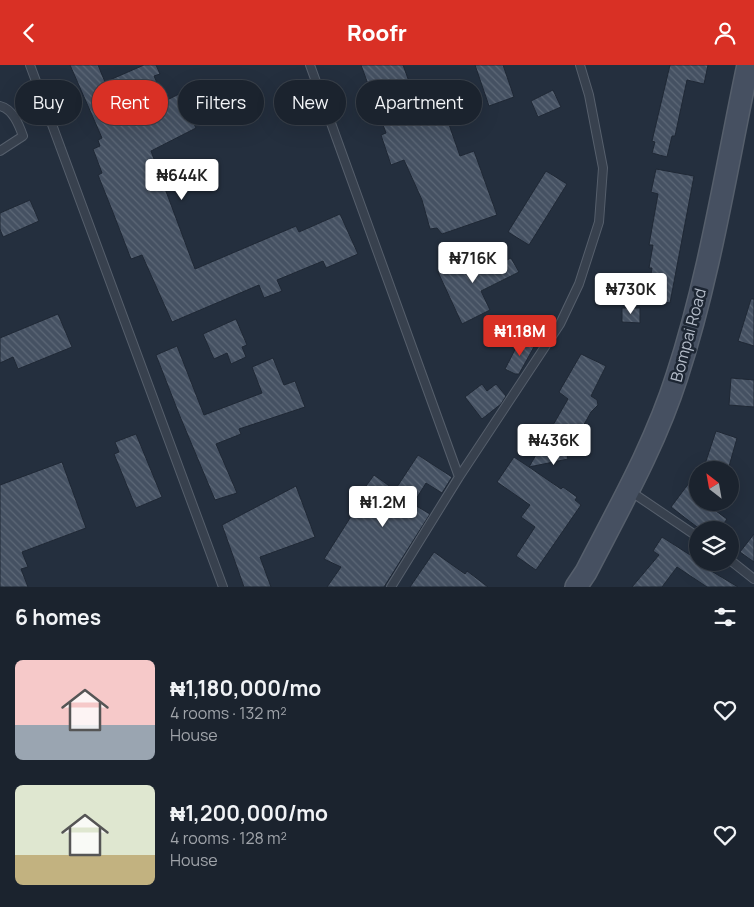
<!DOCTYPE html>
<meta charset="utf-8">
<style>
body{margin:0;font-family:Manrope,sans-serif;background:#282f3a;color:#f1f3f6;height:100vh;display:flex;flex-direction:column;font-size:19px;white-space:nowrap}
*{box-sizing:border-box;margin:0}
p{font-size:16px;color:#a0a4aa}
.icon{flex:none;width:28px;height:28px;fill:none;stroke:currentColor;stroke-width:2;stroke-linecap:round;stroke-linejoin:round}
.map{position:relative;height:522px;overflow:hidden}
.panel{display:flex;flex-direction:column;background:#1b232e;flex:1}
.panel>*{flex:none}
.hud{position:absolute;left:15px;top:15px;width:500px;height:45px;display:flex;gap:10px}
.needle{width:32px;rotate:329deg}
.fabs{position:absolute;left:689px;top:396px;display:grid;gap:10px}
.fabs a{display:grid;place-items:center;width:50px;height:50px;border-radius:50%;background:#1b232e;box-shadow:0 5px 20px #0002,0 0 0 1px #39404a;font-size:25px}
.price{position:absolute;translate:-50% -42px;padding:0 11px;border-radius:5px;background:#fff;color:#222;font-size:16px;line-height:32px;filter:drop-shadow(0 1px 2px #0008)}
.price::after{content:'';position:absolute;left:50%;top:30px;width:15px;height:11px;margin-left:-8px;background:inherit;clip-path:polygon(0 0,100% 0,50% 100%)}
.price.active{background:#d93025;color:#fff}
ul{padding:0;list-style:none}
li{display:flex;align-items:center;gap:15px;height:125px;padding:0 15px}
li span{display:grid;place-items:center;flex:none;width:140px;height:100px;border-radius:8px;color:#555}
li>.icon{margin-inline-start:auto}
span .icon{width:60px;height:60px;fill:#fffc;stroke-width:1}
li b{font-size:21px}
h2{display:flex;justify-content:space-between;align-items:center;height:60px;padding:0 15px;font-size:21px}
.chip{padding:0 18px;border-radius:22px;background:#1b232e;box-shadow:0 5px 20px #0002,0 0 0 1px #39404a;font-size:18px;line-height:45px}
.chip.active{background:#d93025;color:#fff}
header{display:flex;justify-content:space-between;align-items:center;height:65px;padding:0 15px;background:#d93025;color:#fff;font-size:22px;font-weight:800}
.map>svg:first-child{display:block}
.building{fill:url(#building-back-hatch);stroke:#1f2835}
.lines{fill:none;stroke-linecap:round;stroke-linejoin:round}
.lane-casing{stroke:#565f6c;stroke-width:10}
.secondary-casing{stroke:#565f6c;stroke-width:24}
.lane{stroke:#38414e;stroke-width:8}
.secondary{stroke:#465061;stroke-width:21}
.labels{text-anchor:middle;stroke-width:5;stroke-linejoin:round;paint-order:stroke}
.street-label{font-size:16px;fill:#b4bcc9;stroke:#1d2633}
</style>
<header><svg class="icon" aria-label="back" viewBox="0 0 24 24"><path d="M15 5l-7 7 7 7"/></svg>Roofr<svg class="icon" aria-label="person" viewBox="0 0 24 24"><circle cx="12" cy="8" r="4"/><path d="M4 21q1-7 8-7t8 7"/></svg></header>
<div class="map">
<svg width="754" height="522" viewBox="0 0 754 522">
<defs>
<pattern id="building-back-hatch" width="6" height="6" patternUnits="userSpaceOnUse" patternTransform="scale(1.25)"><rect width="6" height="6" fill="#455162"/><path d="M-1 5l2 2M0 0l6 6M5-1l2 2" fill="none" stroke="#5d6877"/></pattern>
</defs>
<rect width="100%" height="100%" fill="#242f3e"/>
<path class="building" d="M70,0H98L105,17L144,0H156L160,9L154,11L165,36L179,29L196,63L151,86L195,204L296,161L299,167L340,149L358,189L326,203L323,196L277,215L282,226L264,233L259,220L172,257L142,190L131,194L112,145L98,110L102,108L93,84L100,81L98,75L102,73Z
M361,0H403L423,55L445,48L460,91L474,86L497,150L442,169L437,163L430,164L422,135L404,95L391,100L381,70L386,68Z
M475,0H503L514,32L489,41Z
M670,0H708L704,19L687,15L675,71H672L667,92L652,88L655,77L652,76Z
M553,25L561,42L538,52L531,36Z
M656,104L694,111L670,238L650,234L653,216H650L652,203H649L653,180H649L658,129L651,127Z
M546,106L567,119L529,180L508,167Z
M30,135L39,156L3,172L0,164V148Z
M476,189L478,194H484L489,204L511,193L519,207L481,226L490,245L462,259L438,207Z
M751,234H754V281L738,276Z
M622,243H640V258L622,257Z
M58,249L72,282L18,304L13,292L0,298V273Z
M236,254L247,280L242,282L246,292L231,299L227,288L214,294L203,269Z
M521,273L535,280L519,309H515L505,304Z
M177,281L204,350L262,328L252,302L273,293L284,320L295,316L305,342L239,364L241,369L216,379L237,428L215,435L179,349L156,290Z
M581,289L606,301L591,331L597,335L598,340L591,347L567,390L568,394L529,402L561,424L563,422L577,432L575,435L581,440L536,505L516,491L535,462L521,452L530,440L497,417L514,392L529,402L568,334L559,327Z
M731,313L754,315V342L729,340Z
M482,319L487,326L496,319L506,331L501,339L482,354L465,332Z
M716,366L737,373L728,405H703Z
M136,369L162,432L136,443L114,389L119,387L115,377Z
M418,390L452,412L442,428L426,418L413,439L430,449L384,522H327L341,502L324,494L364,431L361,428L374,410L395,425Z
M62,397L86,463L22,487L28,502L21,504L28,522H0V420Z
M698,406V438H705L727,454L719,465H701L671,442Z
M296,421L315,472L260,492L271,522H244L222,460Z
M754,469V497L740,487Z
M662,472L698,495V498L738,522H707L677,502L662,522H632L659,490L653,486Z
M434,487L465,509L467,506L488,522H410Z"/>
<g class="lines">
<g class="lane-casing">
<path id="lane" d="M30,0L223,522
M310,0L459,412
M0,41C13,44 19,60 23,71L0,86
M630,426L698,472
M730,495L754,514
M391,522L459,412L560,259L579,219L599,157L603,103L589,30L580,0"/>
</g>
<g class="secondary-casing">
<path id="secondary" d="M576,522L586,507C619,443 655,380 677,311C710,210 726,104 748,0"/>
</g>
<use href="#lane" class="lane"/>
<use href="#secondary" class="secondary"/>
</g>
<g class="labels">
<g class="street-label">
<text transform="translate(688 270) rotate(-75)" y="6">Bompai Road</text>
</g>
</g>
</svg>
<div class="fabs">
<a><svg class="needle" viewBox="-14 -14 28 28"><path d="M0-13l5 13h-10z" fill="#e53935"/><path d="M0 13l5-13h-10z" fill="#a0a4aa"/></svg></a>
<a><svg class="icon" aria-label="layers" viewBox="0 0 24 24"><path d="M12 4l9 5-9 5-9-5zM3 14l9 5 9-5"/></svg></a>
</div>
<b class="price" style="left:182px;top:136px">₦644K</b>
<b class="price" style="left:473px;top:219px">₦716K</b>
<b class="price" style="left:631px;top:250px">₦730K</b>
<b class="price active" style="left:520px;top:292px">₦1.18M</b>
<b class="price" style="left:554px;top:401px">₦436K</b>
<b class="price" style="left:383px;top:463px">₦1.2M</b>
<div class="hud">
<a class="chip">Buy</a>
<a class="chip active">Rent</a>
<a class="chip">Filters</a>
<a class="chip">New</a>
<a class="chip">Apartment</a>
</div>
</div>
<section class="panel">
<h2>6 homes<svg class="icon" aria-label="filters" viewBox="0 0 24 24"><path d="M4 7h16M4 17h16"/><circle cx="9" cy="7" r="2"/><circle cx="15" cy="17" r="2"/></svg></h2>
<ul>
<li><span style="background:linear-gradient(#f6c9c9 65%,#9aa5b1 0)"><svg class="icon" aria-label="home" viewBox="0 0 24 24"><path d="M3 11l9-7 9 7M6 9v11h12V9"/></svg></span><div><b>₦1,180,000/mo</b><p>4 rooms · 132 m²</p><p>House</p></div><svg class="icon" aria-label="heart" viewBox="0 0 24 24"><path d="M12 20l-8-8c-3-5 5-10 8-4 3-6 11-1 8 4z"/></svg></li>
<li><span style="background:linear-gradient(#dfe7d0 70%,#c2b280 0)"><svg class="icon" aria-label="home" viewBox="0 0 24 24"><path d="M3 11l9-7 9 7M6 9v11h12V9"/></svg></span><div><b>₦1,200,000/mo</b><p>4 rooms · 128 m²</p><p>House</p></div><svg class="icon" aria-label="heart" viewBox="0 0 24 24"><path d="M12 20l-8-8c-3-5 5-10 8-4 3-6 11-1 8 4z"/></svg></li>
</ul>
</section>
